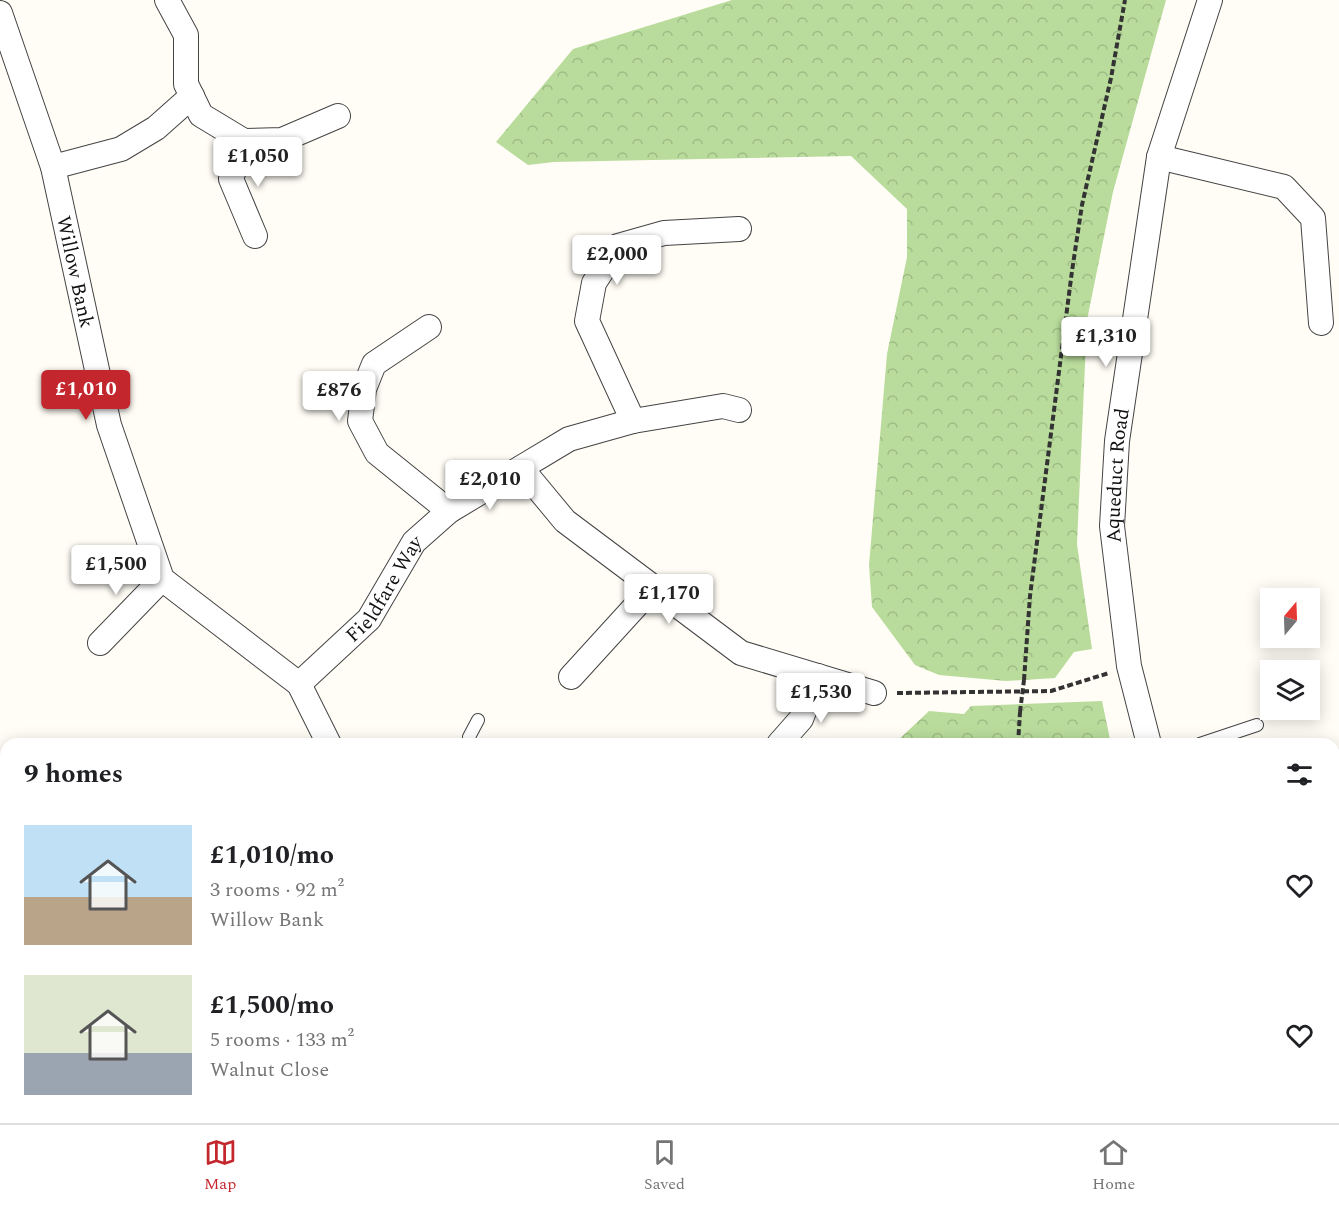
<!DOCTYPE html>
<meta charset="utf-8">
<style>
body{margin:0;font-family:Spectral,serif;background:#f2f2f2;color:#202124;height:100vh;display:flex;flex-direction:column;font-size:22px;white-space:nowrap}
*{box-sizing:border-box;margin:0}
p{font-size:20px;color:#757577}
.icon{flex:none;width:33px;height:33px;fill:none;stroke:currentColor;stroke-width:2;stroke-linecap:round;stroke-linejoin:round}
.map{position:relative;flex:1;overflow:hidden}
.panel{position:absolute;left:0px;top:738px;width:1340px;height:386px;display:flex;flex-direction:column;background:#fff;border-radius:18px 18px 0 0;box-shadow:0 3px 15px #0003}
.panel>*{flex:none}
.needle{width:39px;rotate:19deg}
.fabs{position:absolute;left:1260px;top:588px;display:grid;gap:12px}
.fabs a{display:grid;place-items:center;width:60px;height:60px;border-radius:0px;background:#fff;box-shadow:0 3px 15px #0003;font-size:30px}
.price{position:absolute;translate:-50% -51px;padding:0 14px;border-radius:6px;background:#fff;color:#222;font-size:20px;line-height:39px;filter:drop-shadow(0 2px 3px #0008)}
.price::after{content:'';position:absolute;left:50%;top:36px;width:18px;height:14px;margin-left:-9px;background:inherit;clip-path:polygon(0 0,100% 0,50% 100%)}
.price.selected{background:#c4262e;color:#fff}
ul{padding:0;list-style:none}
li{display:flex;align-items:center;gap:18px;height:150px;padding:0 24px}
li span{display:grid;place-items:center;flex:none;width:168px;height:120px;border-radius:0px;color:#555}
li>.icon{margin-inline-start:auto}
span .icon{width:72px;height:72px;fill:#fffc;stroke-width:1}
li b{font-size:26px}
h2{display:flex;justify-content:space-between;align-items:center;height:72px;padding:0 24px;font-size:26px}
.menu{display:flex;justify-content:space-around;align-items:center;height:84px;border-top:2px solid #e0e0e0;background:#fff;font-size:16px;color:#757577}
.menu a{display:grid;justify-items:center;gap:3px}
.menu .selected{color:#c4262e}
.map>svg:first-child{display:block}
.grass{fill:#d5ebbd}
.forest{fill:url(#forest-crowns)}
.lines{fill:none;stroke-linecap:round;stroke-linejoin:round}
.service-casing{stroke:#444;stroke-width:14}
.minor-casing{stroke:#444;stroke-width:26}
.path{stroke:#333;stroke-width:4;stroke-dasharray:6 3;stroke-linecap:butt}
.service{stroke:#fff;stroke-width:12}
.minor{stroke:#fff;stroke-width:24}
.path-bridge{stroke:#333;stroke-width:4;stroke-dasharray:6 3;stroke-linecap:butt}
.labels{text-anchor:middle;stroke-width:6;stroke-linejoin:round;paint-order:stroke}
.street-label{font-size:20px;fill:#111;stroke:#fff}
</style>
<div class="map">
<svg width="1339" height="1123" viewBox="0 0 1339 1123">
<defs>
<pattern id="forest-crowns" width="20" height="18" patternUnits="userSpaceOnUse" patternTransform="scale(1.5)"><rect width="20" height="18" fill="#b9dc9c"/><path d="M2 6a3 3 0 1 1 6 0M12 15a3 3 0 1 1 6 0" fill="none" stroke="#9ebc85"/></pattern>
</defs>
<rect width="100%" height="100%" fill="#fffdf5"/>
<path class="grass" d="M584,1118H840V1123H579Z"/>
<path class="forest" d="M732,0H1166L1113,192L1087,320L1077,544L1092,649L1074,652L1055,678L1006,681L939,675L915,665L872,607L869,565L887,354L907,257V209L851,156L554,162L528,165L496,142L573,49Z
M1102,701L1111,744H894L929,711L964,714L971,706Z
M0,1006L6,1008V1118H348L347,1123H0Z
M840,1118H1096L1097,1123H840Z"/>
<g class="lines">
<g class="service-casing">
<path id="service" d="M471,744L469,737L478,720
M1200,744L1257,725"/>
</g>
<g class="minor-casing">
<g id="minor">
<path d="M167,0L186,35V84L201,115L244,141L282,140L338,116"/>
<path id="s1" d="M0,13L53,167L109,425L162,579L299,684L329,744"/>
<path d="M244,141L231,179L255,236"/>
<path d="M1159,157L1284,187L1313,218L1321,323"/>
<path d="M53,167L121,149L156,128L192,96"/>
<path d="M429,327L374,364L364,389L360,421L377,453L449,511"/>
<path d="M633,421L587,321L594,283L618,246L664,233L739,229"/>
<path d="M521,468L565,521L741,653L874,693"/>
<path d="M100,643L162,579"/>
<path d="M571,677L653,587"/>
<path id="s2" d="M299,684L369,619L414,542L449,511L569,439L633,421L723,406L739,410"/>
<path d="M779,744L801,719L818,676"/>
<path id="s3" d="M1149,744L1129,666L1112,526L1117,441L1159,157L1210,0"/>
<path d="M0,842L6,844"/>
<path d="M1328,1118L1331,1123"/>
</g>
</g>
<path class="path" d="M1024,680L1030,596L1072,271L1082,205L1111,78L1125,0
M897,693L1051,691L1109,673
M1018,744L1020,712
M359,1123L361,1118
M1016,1123V1118"/>
<use href="#service" class="service"/>
<use href="#minor" class="minor"/>
<path class="path-bridge" d="M1020,712L1024,680"/>
</g>
<g class="labels">
<g class="street-label">
<text dy="7" stroke="none"><textPath href="#s1" startOffset="270">Willow Bank</textPath></text>
<text dy="7" stroke="none"><textPath href="#s3" startOffset="272">Aqueduct Road</textPath></text>
<text dy="7" stroke="none"><textPath href="#s2" startOffset="129">Fieldfare Way</textPath></text>
</g>
</g>
</svg>
<div class="fabs">
<a><svg class="needle" viewBox="-14 -14 28 28"><path d="M0-13l5 13h-10z" fill="#e53935"/><path d="M0 13l5-13h-10z" fill="#757577"/></svg></a>
<a><svg class="icon" aria-label="layers" viewBox="0 0 24 24"><path d="M12 4l9 5-9 5-9-5zM3 14l9 5 9-5"/></svg></a>
</div>
<b class="price" style="left:258px;top:188px">£1,050</b>
<b class="price" style="left:617px;top:286px">£2,000</b>
<b class="price" style="left:1106px;top:368px">£1,310</b>
<b class="price selected" style="left:86px;top:421px">£1,010</b>
<b class="price" style="left:339px;top:422px">£876</b>
<b class="price" style="left:490px;top:511px">£2,010</b>
<b class="price" style="left:116px;top:596px">£1,500</b>
<b class="price" style="left:669px;top:625px">£1,170</b>
<b class="price" style="left:821px;top:724px">£1,530</b>
<section class="panel">
<h2>9 homes<svg class="icon" aria-label="filters" viewBox="0 0 24 24"><path d="M4 7h16M4 17h16"/><circle cx="9" cy="7" r="2"/><circle cx="15" cy="17" r="2"/></svg></h2>
<ul>
<li><span style="background:linear-gradient(#bfe0f5 60%,#b9a48a 0)"><svg class="icon" aria-label="home" viewBox="0 0 24 24"><path d="M3 11l9-7 9 7M6 9v11h12V9"/></svg></span><div><b>£1,010/mo</b><p>3 rooms · 92 m²</p><p>Willow Bank</p></div><svg class="icon" aria-label="heart" viewBox="0 0 24 24"><path d="M12 20l-8-8c-3-5 5-10 8-4 3-6 11-1 8 4z"/></svg></li>
<li><span style="background:linear-gradient(#dfe7d0 65%,#9aa5b1 0)"><svg class="icon" aria-label="home" viewBox="0 0 24 24"><path d="M3 11l9-7 9 7M6 9v11h12V9"/></svg></span><div><b>£1,500/mo</b><p>5 rooms · 133 m²</p><p>Walnut Close</p></div><svg class="icon" aria-label="heart" viewBox="0 0 24 24"><path d="M12 20l-8-8c-3-5 5-10 8-4 3-6 11-1 8 4z"/></svg></li>
</ul>
</section>
</div>
<nav class="menu">
<a class="selected"><svg class="icon" aria-label="map" viewBox="0 0 24 24"><path d="M3 6l6-2 6 2 6-2v14l-6 2-6-2-6 2zM9 4v14M15 6v14"/></svg>Map</a>
<a><svg class="icon" aria-label="saved" viewBox="0 0 24 24"><path d="M7 4h10v16l-5-4-5 4z"/></svg>Saved</a>
<a><svg class="icon" aria-label="home" viewBox="0 0 24 24"><path d="M3 11l9-7 9 7M6 9v11h12V9"/></svg>Home</a>
</nav>
